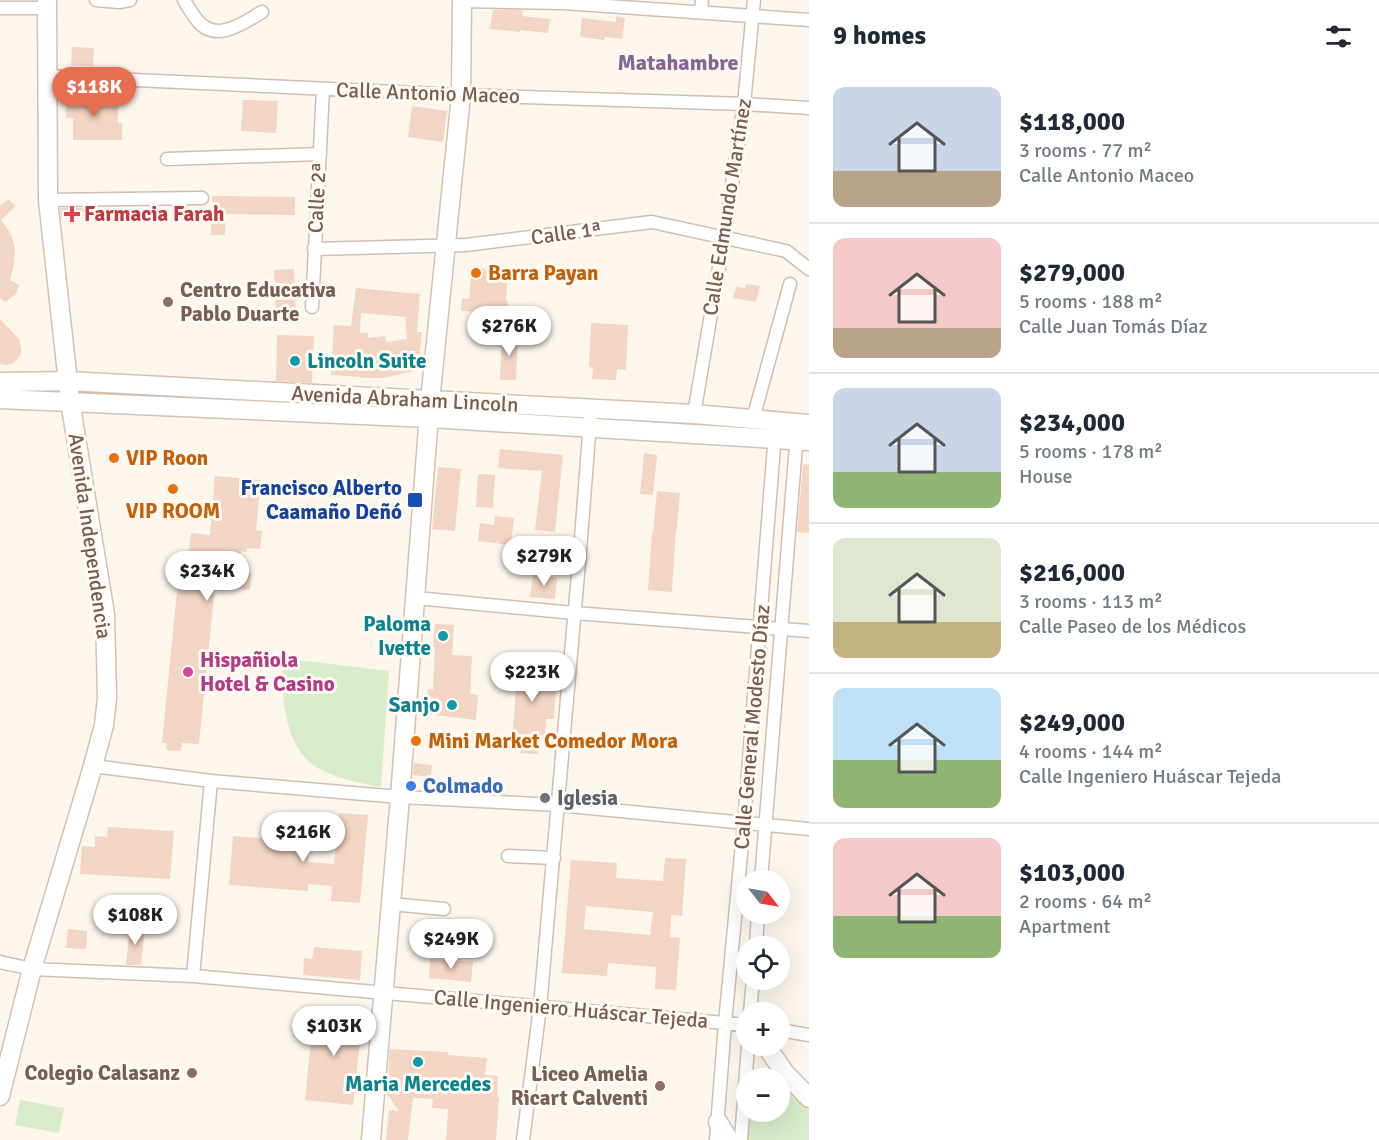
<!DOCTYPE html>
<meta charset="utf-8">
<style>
body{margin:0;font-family:Signika,sans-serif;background:#f2f2f3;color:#1f2937;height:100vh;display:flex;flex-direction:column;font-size:22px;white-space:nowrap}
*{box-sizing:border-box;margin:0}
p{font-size:20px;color:#747a83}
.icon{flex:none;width:33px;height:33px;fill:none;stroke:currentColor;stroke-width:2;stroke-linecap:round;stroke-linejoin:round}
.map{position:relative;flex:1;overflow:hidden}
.panel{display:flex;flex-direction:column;background:#fff;width:570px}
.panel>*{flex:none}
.needle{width:39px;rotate:121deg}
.tools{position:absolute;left:736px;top:870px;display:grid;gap:12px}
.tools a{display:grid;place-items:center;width:54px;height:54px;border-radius:50%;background:#fff;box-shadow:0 6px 24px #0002;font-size:30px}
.price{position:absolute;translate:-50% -51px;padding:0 14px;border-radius:21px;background:#fff;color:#222;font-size:20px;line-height:39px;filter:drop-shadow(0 2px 3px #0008)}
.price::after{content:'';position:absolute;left:50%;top:36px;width:18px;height:14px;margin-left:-9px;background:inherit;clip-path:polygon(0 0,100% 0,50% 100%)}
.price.active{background:#e76f51;color:#fff}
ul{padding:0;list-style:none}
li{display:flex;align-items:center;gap:18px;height:150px;padding:0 24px}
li+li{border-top:2px solid #e0e1e3}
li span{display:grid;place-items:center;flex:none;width:168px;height:120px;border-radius:12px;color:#555}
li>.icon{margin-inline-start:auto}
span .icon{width:72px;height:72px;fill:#fffc;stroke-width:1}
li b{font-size:26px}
h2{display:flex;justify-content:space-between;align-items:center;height:72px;padding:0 24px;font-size:26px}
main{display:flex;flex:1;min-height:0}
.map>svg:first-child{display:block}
.green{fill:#d8ecc9}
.building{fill:#f3d5c3;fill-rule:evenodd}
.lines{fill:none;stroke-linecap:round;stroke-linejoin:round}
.street-casing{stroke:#d1beb0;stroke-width:15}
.secondary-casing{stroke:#d6c0b0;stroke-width:21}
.street{stroke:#fff;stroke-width:12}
.secondary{stroke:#fff;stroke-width:18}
.health-dot{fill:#e0444e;stroke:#fffaf3;stroke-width:2}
.food-dot{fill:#e8710a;stroke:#fffaf3;stroke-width:2}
.education-dot{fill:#8d6e63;stroke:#fffaf3;stroke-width:2}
.culture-dot{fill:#0f9aa8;stroke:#fffaf3;stroke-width:2}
.transit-dot{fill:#1a4fb4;stroke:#fffaf3;stroke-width:2}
.hotel-dot{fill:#d1479c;stroke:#fffaf3;stroke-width:2}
.shop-dot{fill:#3f7fe0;stroke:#fffaf3;stroke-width:2}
.worship-dot{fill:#6b7280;stroke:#fffaf3;stroke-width:2}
.labels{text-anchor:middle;stroke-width:6;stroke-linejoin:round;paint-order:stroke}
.street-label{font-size:21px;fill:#7a5c4d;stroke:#fffaf3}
.health-label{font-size:21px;font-weight:bold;fill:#be3a42;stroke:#fffaf3;text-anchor:start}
.food-label{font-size:21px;font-weight:bold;fill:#c56008;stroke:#fffaf3;text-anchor:start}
.education-label{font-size:21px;font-weight:bold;fill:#785e54;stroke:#fffaf3;text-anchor:end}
.culture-label{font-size:21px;font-weight:bold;fill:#0d838f;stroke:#fffaf3;text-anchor:end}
.transit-label{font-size:21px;font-weight:bold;fill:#164399;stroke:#fffaf3;text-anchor:end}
.hotel-label{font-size:21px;font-weight:bold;fill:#b23c85;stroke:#fffaf3;text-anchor:start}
.shop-label{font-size:21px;font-weight:bold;fill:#366cbe;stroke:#fffaf3;text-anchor:start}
.worship-label{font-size:21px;font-weight:bold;fill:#5b616d;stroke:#fffaf3;text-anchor:start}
.neighbourhood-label{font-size:22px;font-weight:bold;fill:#846695;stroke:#fffaf3}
</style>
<main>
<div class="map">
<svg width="809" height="1140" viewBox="0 0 809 1140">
<rect width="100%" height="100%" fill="#fdf6ec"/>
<path class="green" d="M281,658L389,671L381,787C359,783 323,776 307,760C282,734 283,692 281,658Z
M780,1084L790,1094L809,1110V1140H745L747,1112H780Z
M20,1100L64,1108L59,1133L15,1125Z"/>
<path class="building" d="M493,10H523L522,16L550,19L548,33L520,30V32L490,29Z
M616,16L625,18L622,39L605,37L604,40L580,37L582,18L616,22Z
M72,47L94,48L93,66L71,65Z
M66,97L118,98V123H122V140H73V118H66Z
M243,100L278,101L276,133L241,131Z
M412,106L447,111L443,142L408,137Z
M212,196L295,197V215L226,214L225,235H211Z
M8,199L16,206L1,220L11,234L15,248L14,264L10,280L19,285L16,294L5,302L0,298V206Z
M60,208H83L84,216L61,218Z
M472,268L508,270L506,300L508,301V313L461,311L462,298L469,299Z
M294,269L296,313L276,314L274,270Z
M746,284L760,286L756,302L733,298L736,287L745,288Z
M356,288L420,294L417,332H422L418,370L383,378H361V377L331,375L334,325L351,326ZM361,313L405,317L407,339L386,342L385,336L368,338V333H360Z
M0,319L19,339L21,348V354L18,359L13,363L7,365L0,364Z
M591,323L628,325L626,370L617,369L616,380L592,379L593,368L589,367Z
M502,333L518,334L516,380H500Z
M277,335L314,336L312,383L276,381Z
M500,449L563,455L555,532L535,530L542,471L498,468Z
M644,453L657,455L653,495L640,494Z
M803,464L809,465V533L797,532Z
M438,467L461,469L455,531L432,529Z
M478,474L495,475L493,508L476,507Z
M215,476L261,480L256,530L262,531L260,549L247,548V552L241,551L239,572L251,573L250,590L215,587L199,744L182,743L181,751L166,750L167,743H162L178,581L186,582L191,533L210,535Z
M657,491L680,493L677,529H676L672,592L648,590L652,533L653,534Z
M495,516L514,518L511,545L478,541L480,523L494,525Z
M533,575L557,578L555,599L530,597Z
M435,624L454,625L452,655L472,656L470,694L478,695L476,720L426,714L428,689L433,690L435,647H433Z
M529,654L547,656L546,669H550L548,689L556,690L554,719H546L545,738L540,737L538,754L520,753L521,746L512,745L518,659L528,660Z
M414,763L432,765L431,777L413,775Z
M339,813L368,815L360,903L331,901L332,886L308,884V891L229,885L233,836L300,841L299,853L309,854L308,862L334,864Z
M108,827L174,831L170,879L80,874L82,846L95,847V836L107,837Z
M665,858L686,859L682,916L671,915L670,937L680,938L676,990L655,989L656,967L608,963L607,976L562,973L571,860L617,863L616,878L663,881ZM586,906L653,912L650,935L584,929Z
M130,926L145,928L141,965H126Z
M68,929L87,931L86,949L66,948Z
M314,947L362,951L360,980L303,975L304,958L312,959Z
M430,959L473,962L471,982L429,978Z
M314,1009L363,1014L353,1105L305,1100Z
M390,1049L448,1052V1055L487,1058L485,1075L498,1076L497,1097H499L496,1140H446L448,1109L432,1108L433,1099L413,1098L408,1140H386L389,1110L399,1111L387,1094Z"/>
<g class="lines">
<g class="street-casing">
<path id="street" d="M96,0L119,2L130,0
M184,0C188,7 192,14 197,20C216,44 243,23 262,12
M462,1L564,3L809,20
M0,8H47
M701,12L702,0
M47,76L461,95L744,104L809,108
M167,159L320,154
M48,200L202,198
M314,249L466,245L652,222L786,251L809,269
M312,307L323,89
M694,414L724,238L744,104L754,0
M753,419L790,284
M416,598L574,613L809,631
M93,766L211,781L400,797L558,805L809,829
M508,856L554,858
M761,880L797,433
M391,904L444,909
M756,946L758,914
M0,962L32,969L193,976L747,1025
M193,976L211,781
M750,1012L753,980
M780,1030L809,1035
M523,1140L540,1007L580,551L591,409
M716,1140L725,1023L744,823L775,434
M741,1140L748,1046"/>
</g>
<g class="secondary-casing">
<path id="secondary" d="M0,382L68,381L694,414L809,424
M0,399L429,418L809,441
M766,1046L785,1073L809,1098
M0,1096L32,969L93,766L104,725L107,698L105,614L70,401L48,200L47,0
M718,1122L729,1140
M371,1140L400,797L430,401L461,95L462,0"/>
</g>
<use href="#street" class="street"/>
<use href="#secondary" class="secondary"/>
</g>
<path class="health-dot" d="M69 205h6v6h6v6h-6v6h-6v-6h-6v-6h6z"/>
<g class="food-dot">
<circle cx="476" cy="273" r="6"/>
<circle cx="114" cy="458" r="6"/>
<circle cx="173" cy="489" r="6"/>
<circle cx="416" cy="741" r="6"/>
</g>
<g class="education-dot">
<circle cx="168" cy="302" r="6"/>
<circle cx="192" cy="1073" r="6"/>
<circle cx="660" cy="1086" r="6"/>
</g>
<g class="culture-dot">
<circle cx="295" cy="361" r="6"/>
<circle cx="443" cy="636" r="6"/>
<circle cx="452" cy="705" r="6"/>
<circle cx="418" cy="1062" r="6"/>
</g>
<rect class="transit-dot" x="407" y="492" width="16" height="16" rx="3"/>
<circle class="hotel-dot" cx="188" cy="672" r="6"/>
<circle class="shop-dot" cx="411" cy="786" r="6"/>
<circle class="worship-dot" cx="545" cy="798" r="6"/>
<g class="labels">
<g class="street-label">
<text transform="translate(428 93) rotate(2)" y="7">Calle Antonio Maceo</text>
<text transform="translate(317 198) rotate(-87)" y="7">Calle 2ª</text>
<text transform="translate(727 207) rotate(-81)" y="7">Calle Edmundo Martínez</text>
<text transform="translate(566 233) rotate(-8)" y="7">Calle 1ª</text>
<text transform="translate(405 399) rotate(3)" y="7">Avenida Abraham Lincoln</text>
<text transform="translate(90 536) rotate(82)" y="7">Avenida Independencia</text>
<text transform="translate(752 727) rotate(-85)" y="7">Calle General Modesto Díaz</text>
<text transform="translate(571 1009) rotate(5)" y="7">Calle Ingeniero Huáscar Tejeda</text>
</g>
<g class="health-label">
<text x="84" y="221">Farmacia Farah</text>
</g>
<g class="food-label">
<text x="488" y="280">Barra Payan</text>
<text x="126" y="465">VIP Roon</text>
<text x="173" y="518" text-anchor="middle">VIP ROOM</text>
<text x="428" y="748">Mini Market Comedor Mora</text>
</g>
<g class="education-label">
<text x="180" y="297" text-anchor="start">Centro Educativa<tspan x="180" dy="24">Pablo Duarte</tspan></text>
<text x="180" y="1080">Colegio Calasanz</text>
<text x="648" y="1081">Liceo Amelia<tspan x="648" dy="24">Ricart Calventi</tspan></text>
</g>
<g class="culture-label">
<text x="307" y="368" text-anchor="start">Lincoln Suite</text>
<text x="431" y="631">Paloma<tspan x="431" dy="24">Ivette</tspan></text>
<text x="440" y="712">Sanjo</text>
<text x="418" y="1091" text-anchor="middle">Maria Mercedes</text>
</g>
<g class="transit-label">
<text x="402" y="495">Francisco Alberto<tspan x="402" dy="24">Caamaño Deñó</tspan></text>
</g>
<g class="hotel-label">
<text x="200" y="667">Hispañiola<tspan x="200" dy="24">Hotel &amp; Casino</tspan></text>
</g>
<g class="shop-label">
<text x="423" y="793">Colmado</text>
</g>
<g class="worship-label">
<text x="557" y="805">Iglesia</text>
</g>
<g class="neighbourhood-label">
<text x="678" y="70">Matahambre</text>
</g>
</g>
</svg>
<div class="tools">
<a><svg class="needle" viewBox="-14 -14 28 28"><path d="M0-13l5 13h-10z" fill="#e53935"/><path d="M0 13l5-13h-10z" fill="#747a83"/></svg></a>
<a><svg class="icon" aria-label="locate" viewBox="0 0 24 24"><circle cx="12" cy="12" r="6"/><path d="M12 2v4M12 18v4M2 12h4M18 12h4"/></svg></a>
<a>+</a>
<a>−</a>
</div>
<b class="price active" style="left:94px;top:118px">$118K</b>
<b class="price" style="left:509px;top:357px">$276K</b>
<b class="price" style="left:544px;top:587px">$279K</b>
<b class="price" style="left:207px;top:602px">$234K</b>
<b class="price" style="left:532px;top:703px">$223K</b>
<b class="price" style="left:303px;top:863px">$216K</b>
<b class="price" style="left:135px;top:946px">$108K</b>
<b class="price" style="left:451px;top:970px">$249K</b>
<b class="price" style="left:334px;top:1057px">$103K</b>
</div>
<section class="panel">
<h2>9 homes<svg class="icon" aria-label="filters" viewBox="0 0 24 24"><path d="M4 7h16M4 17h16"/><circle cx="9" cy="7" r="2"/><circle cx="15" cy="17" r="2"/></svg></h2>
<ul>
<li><span style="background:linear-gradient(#c9d6e8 70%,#b9a48a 0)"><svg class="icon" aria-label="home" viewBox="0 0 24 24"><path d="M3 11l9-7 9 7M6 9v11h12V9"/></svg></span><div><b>$118,000</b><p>3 rooms · 77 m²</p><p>Calle Antonio Maceo</p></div></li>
<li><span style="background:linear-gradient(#f6c9c9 75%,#b9a48a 0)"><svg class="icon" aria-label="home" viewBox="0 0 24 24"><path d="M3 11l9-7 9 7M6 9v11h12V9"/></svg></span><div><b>$279,000</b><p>5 rooms · 188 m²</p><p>Calle Juan Tomás Díaz</p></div></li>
<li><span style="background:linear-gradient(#c9d6e8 70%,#8fb573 0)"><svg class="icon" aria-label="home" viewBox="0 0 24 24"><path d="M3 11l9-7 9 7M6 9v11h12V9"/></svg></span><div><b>$234,000</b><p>5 rooms · 178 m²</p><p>House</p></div></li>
<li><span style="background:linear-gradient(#dfe7d0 70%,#c2b280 0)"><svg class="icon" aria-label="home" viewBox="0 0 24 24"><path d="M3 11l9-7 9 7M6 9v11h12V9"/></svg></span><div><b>$216,000</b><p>3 rooms · 113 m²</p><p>Calle Paseo de los Médicos</p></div></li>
<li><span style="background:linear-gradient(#bfe0f5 60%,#8fb573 0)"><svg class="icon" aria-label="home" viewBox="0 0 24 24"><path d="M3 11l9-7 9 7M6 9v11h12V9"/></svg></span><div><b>$249,000</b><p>4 rooms · 144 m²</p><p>Calle Ingeniero Huáscar Tejeda</p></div></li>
<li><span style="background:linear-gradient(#f6c9c9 65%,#8fb573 0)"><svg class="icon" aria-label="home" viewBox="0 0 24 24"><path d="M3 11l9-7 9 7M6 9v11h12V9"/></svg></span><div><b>$103,000</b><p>2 rooms · 64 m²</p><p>Apartment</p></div></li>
</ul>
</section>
</main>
